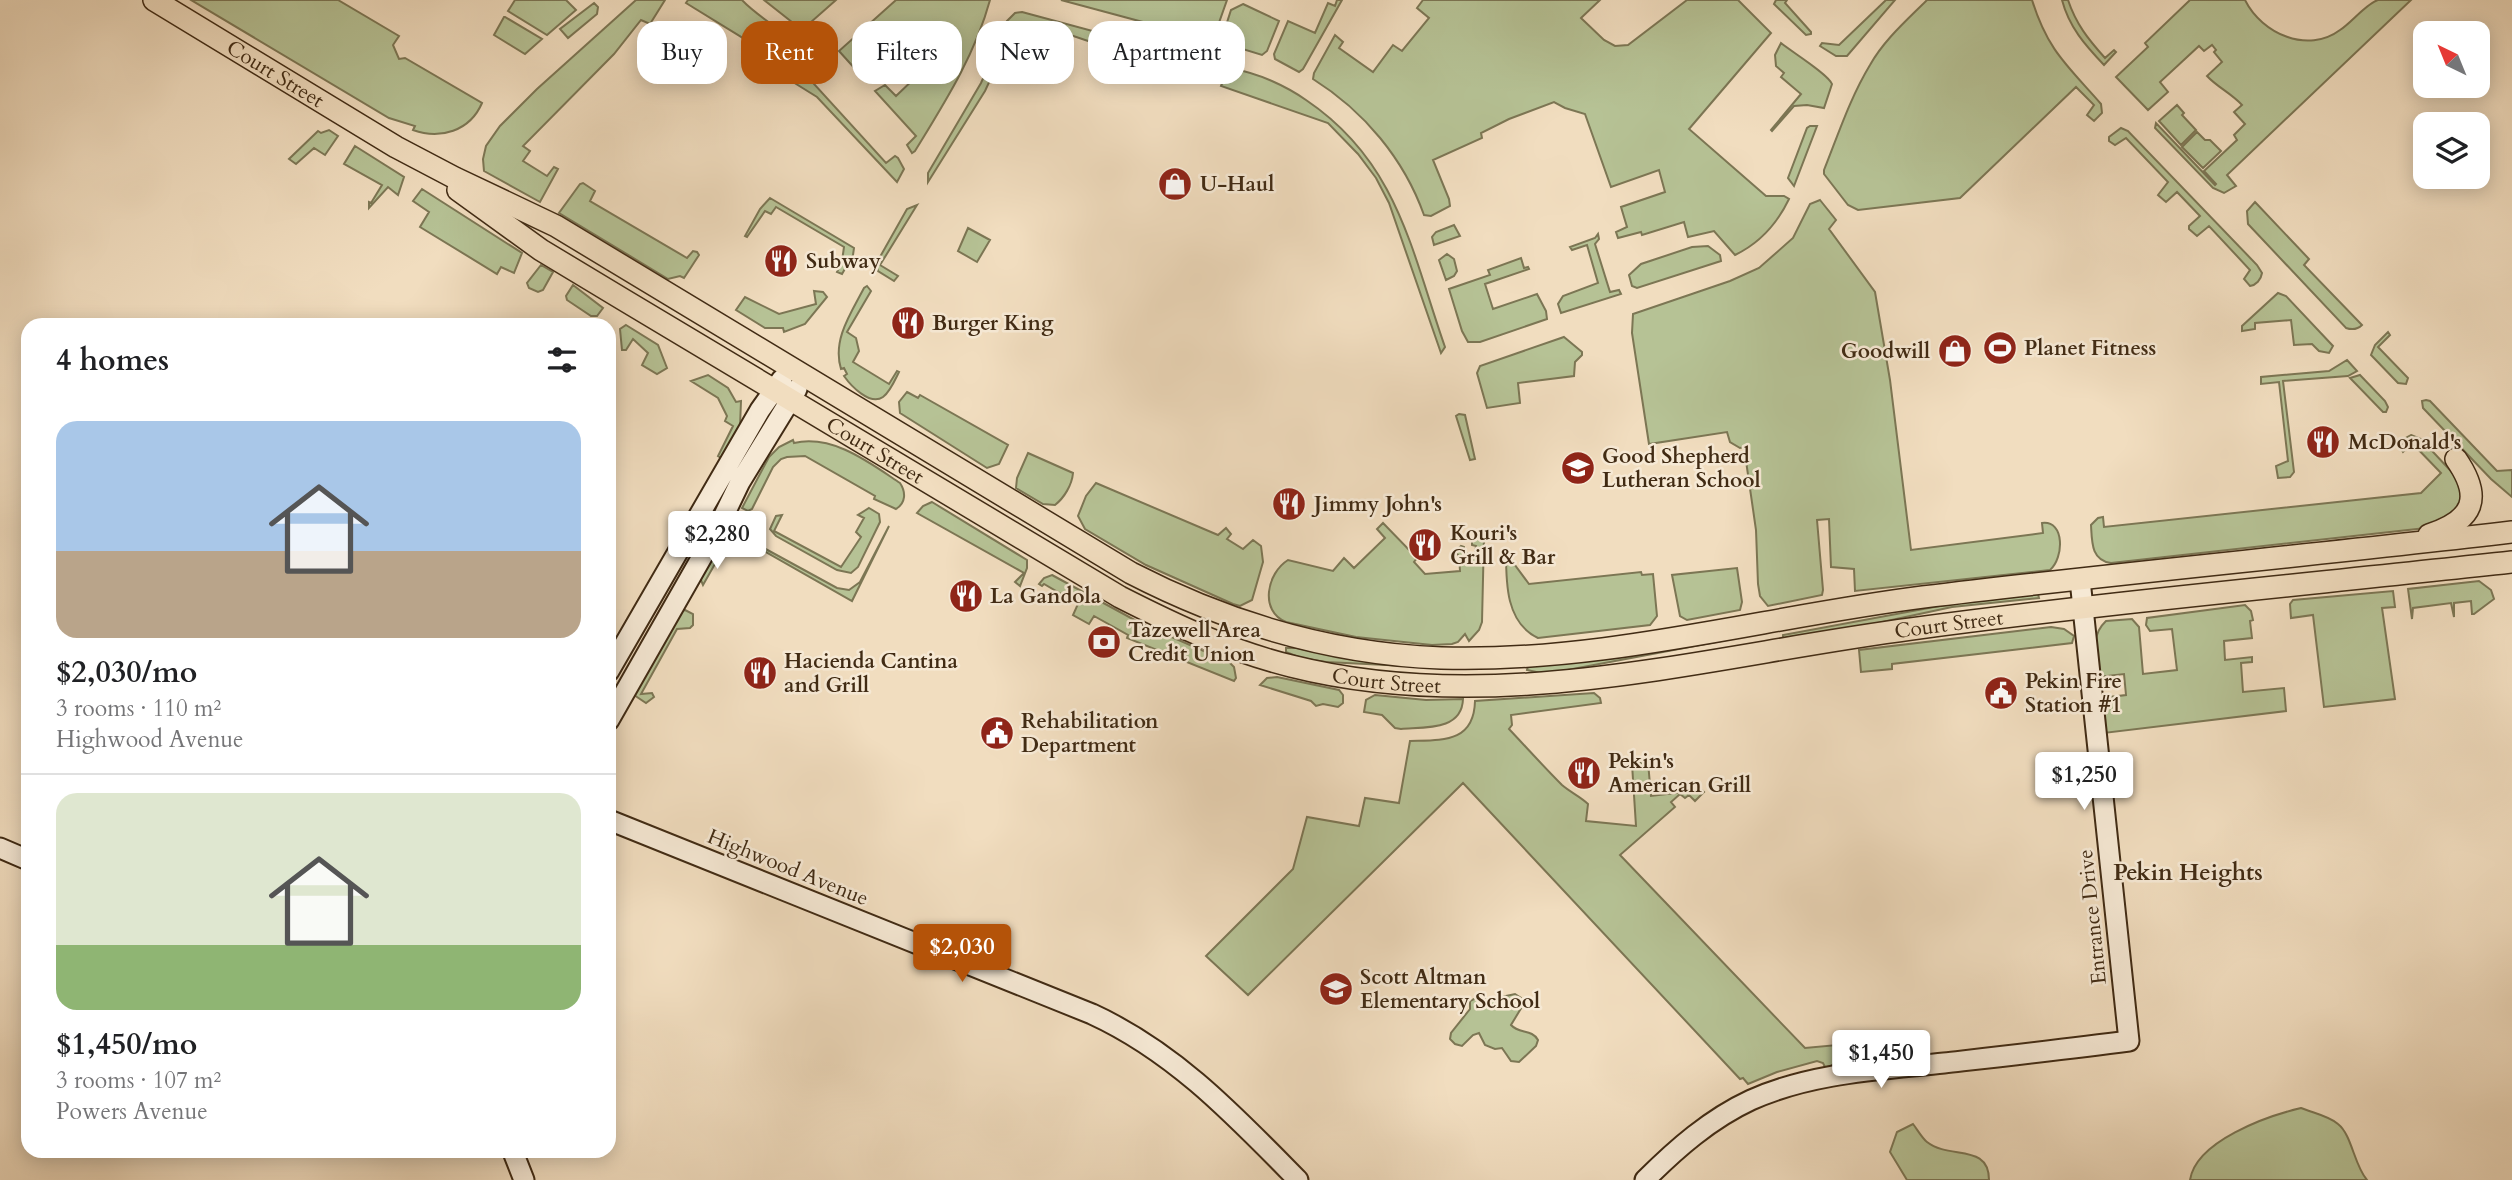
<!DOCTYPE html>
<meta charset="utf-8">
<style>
body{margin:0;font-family:Cardo,serif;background:#f6f6f6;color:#202124;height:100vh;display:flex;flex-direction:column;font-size:26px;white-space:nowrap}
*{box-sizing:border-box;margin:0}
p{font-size:23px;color:#757577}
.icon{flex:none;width:38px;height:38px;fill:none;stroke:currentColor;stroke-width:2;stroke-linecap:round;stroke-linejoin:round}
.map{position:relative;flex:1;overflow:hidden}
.panel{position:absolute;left:21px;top:318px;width:595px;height:840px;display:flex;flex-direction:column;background:#fff;border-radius:21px;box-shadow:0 4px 18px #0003}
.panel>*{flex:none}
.banner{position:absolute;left:637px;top:21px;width:665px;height:63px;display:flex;gap:14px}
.needle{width:46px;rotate:317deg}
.fabs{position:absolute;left:2413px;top:21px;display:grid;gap:14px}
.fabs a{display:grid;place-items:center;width:77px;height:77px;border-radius:14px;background:#fff;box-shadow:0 4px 18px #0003;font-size:35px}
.price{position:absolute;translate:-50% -60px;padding:0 16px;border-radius:7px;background:#fff;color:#222;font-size:23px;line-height:46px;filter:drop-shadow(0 2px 4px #0008)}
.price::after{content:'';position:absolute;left:50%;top:42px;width:21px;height:16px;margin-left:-10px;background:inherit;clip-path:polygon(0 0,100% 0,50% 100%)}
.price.selected{background:#b45309;color:#fff}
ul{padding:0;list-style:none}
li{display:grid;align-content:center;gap:14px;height:371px;padding:0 35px}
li+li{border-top:2px solid #e0e0e0}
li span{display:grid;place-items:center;height:217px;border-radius:21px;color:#555}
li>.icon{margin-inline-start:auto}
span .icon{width:126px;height:126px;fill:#fffc;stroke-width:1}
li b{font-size:30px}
h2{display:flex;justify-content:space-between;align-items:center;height:84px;padding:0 35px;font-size:30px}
.chip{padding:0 24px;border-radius:21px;background:#fff;box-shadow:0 4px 18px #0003;font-size:24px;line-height:63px}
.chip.selected{background:#b45309;color:#fff}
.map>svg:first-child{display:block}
.green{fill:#b6c295;stroke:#7c7654;stroke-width:2}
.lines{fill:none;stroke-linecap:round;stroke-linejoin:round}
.secondary-casing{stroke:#412b14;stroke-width:23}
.primary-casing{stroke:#412b14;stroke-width:24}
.secondary{stroke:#f6e9d5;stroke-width:19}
.primary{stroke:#f1ddbf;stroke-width:21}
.labels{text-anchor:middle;stroke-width:5;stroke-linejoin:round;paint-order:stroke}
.street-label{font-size:21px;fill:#412b14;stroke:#f6e9d5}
.poi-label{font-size:21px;font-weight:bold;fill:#412b14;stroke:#f6e9d5;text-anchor:start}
.neighbourhood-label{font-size:23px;font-weight:bold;fill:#412b14;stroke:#f6e9d5}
</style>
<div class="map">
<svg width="2512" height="1180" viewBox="0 0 2512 1180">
<rect width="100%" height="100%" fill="#f1ddbf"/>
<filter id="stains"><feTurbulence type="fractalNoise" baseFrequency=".00286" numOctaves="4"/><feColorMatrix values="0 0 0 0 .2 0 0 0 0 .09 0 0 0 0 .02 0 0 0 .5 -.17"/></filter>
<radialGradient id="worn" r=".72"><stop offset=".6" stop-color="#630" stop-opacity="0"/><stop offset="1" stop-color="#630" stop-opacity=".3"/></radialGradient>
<path class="green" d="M191,0H338L399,36L393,45L399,59L405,58L482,103C470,131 440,140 413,130L415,126L389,118Z
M515,0H566L576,10L547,35L508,11Z
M636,0H665L650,24L641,20L614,54L523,146L530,151L523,161L547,176L554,167L558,169L540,202L484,171L483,159L486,146L500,126L537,89Z
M688,0H742C756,15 775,25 791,40L784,46L783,50L886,163L895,156L898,158L904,169L897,182L817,97L772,69L777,59L686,3Z
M764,0H836L802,30Z
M896,0H990C975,55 945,102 915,151L912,153L907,145L916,136L875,91L885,85L896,96L917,76L910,67L937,42L924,28L897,52L878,33L856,53L874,73L866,81L839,51Z
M1061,0H1227L1215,34L1210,40Z
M1337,0H1342L1303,69L1299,72L1275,59L1274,54L1288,21L1315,33L1328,3L1335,6Z
M1423,0H1600L1581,18L1604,40L1615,46L1628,45L1687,0H1738L1771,33L1689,129L1766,196H1784L1789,199C1777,224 1760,243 1735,255L1714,231L1688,237L1684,222L1642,235L1641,232L1618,238L1616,232L1627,227L1621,207L1665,192L1659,170L1611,187L1585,114L1565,108L1554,102L1509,119L1481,133L1482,138L1433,160L1449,199L1450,206L1431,216L1424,215C1404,159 1364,111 1313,79L1314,73L1335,35L1343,42L1339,48L1373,72L1393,45L1402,51L1429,18L1417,8Z
M1776,0H1787L1785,3L1811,32V34L1806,35L1774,4Z
M1886,0H1895L1847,56H1836L1820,46L1822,43L1839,45Z
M1927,0H2032C2048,51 2067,65 2101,104L2102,113L2094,121L2087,115L2094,105L2076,87L1960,198L1858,210L1848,205L1824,174V170C1838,135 1850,98 1870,65C1884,40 1907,20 1927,0Z
M2062,0H2068C2076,24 2088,39 2105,58L2114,50L2116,52L2104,65C2085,45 2069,27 2062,0Z
M2190,0H2245C2262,34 2308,54 2340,30C2351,23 2367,3 2378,0C2387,0 2401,0 2411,0L2227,175L2236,186L2224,193L2213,188L2155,128L2156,123L2215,185L2216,184L2204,171L2237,140L2234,135L2245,124L2234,112L2242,105C2231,93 2217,87 2207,76L2222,62L2214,52L2216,50L2212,45L2204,51L2199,46L2160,82L2168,92L2148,110L2116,77L2148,47L2145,43Z
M594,3L598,7L597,14L568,38L560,29Z
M1243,4L1279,21L1267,51L1262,55L1223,43V35L1231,10Z
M1022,12L1193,58L1197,64L1196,75L1162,66L1032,22C1023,23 1013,31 1007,21L1015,13Z
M504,17H505L542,39L525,54L494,35Z
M1781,43C1792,52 1828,74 1832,84L1824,108L1807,105L1794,106L1772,131L1771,130L1801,94L1781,77L1784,73L1776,66L1775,55Z
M1000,45L1005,48L985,91L928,182V173L981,83L997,47Z
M1233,69C1258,73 1286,86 1306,100C1398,162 1411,250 1445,347L1441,353L1389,203L1376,178L1358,154L1328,123L1221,86L1226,74Z
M2177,105L2184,113L2182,115L2196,130L2181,145L2159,121Z
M1810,126H1817L1794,186L1788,178L1807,128Z
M2121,128L2128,131L2257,265L2262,273C2261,280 2256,285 2250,286L2244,279L2250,270L2209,226L2197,236L2189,229V226L2200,216L2177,192L2166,202L2158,195L2168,182L2126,138L2115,145L2109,141V137Z
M329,130L338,136L325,155L314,148L296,164L289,159L318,131L321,133Z
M2197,132L2205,140H2210L2221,151L2203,168L2182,147Z
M355,146L404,177L398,195L388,187L369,208V202L371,203L382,185L344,164Z
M583,183L595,191L590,201L687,258L693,251L697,252L699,255L684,278L680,276L668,279L559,213L580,184Z
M422,189L522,253L514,273L501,267L497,274L420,227L429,212L413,201Z
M770,198L854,248L853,255L842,274L837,272L842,261L844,247L776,207L771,214L765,211L747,237L745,236L760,209Z
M1820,200L1836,220L1829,229L1875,292L1890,380L1911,550L2043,533L2042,523C2065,520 2064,558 2050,570L1855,591L1854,569L1831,567L1829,519L1817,520L1823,590L1822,595L1768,606L1760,596L1758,584L1756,530L1744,447L1740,448L1730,442L1727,432L1649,444L1632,333L1633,314L1730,281L1759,268L1793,238L1810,204Z
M2255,202L2309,259L2304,265L2362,325C2357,330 2352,330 2346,328L2248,224L2247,211Z
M917,205L880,265L898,276L894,281L878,271L876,264L907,209Z
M1454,225L1460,236L1434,245L1432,237L1436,232Z
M968,228L990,240L977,262L958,251Z
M1598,234L1599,239L1595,244L1610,292L1619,290L1621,294L1561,313L1558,304L1563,296L1598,283L1587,245L1572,250L1570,247L1595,238Z
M1708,246L1720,255L1721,261L1637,288L1632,286L1629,275L1641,264L1692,247Z
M1447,254L1454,259L1457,271L1454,276L1446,280L1439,260Z
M1521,258L1524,268L1528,267L1529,269L1485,284L1493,309L1537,294L1546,311L1547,319L1480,342H1468L1462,331L1449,289L1490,275L1488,270Z
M541,265L553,272L543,290L538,292L529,288L527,283Z
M573,285L603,308L597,316H591L567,300L566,296Z
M867,286L871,291L847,332L856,338L859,351L853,362L889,384L897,371L899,372C895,380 890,392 883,397C870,406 851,386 844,376L847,374L844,368L841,369C832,340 851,313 864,288Z
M814,291L823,292L827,297L805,324L784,332L783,328H765L736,310L745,297L779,314L816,304Z
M2278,293L2286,296L2333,346L2329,353L2319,351L2312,344L2294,345L2291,320L2255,323V329L2242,331V326Z
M626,325L658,345L667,368L657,374L642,365L648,353L633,339L626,350H622L620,329Z
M2388,332L2390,335L2378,347L2408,378L2406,384L2398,383L2371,355L2375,345Z
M1564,337L1582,352V355L1575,362L1574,376L1518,383L1520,403L1487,408L1477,373L1480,366Z
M2347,360L2357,371L2348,376L2283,381L2294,472L2290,477L2278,478L2276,466L2288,461L2279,382L2261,384V377L2329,371Z
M708,375L728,388L736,402L741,401L740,426L723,459L718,456L733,426L725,421L727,416L718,398L691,381Z
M2360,375L2385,401L2388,407L2386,412H2383L2350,378Z
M907,392L918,398L920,395L1008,445L999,464L987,468L900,413L899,402Z
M2426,400L2430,401L2497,471L2512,470V497L2491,479L2423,408L2422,401Z
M1459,414L1465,415L1475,459L1470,460L1456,416Z
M2411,435L2421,439L2462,483V505L2435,527L2111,563C2091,560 2092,542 2091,525L2098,518L2103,517L2104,527L2421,493L2441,473L2412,443L2403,452L2401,449L2404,439Z
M793,440L794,443C833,434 870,463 900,483C906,492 906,503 896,509L874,499L875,496L805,456L787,457L781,459L773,467L752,509L748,511L742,508L769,457L779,447Z
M1028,453L1073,473C1072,485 1064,498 1055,505L1043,504L1016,488L1017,478Z
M1096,483L1218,535L1226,528L1231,534L1227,539L1243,549L1253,540L1261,546L1263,562L1252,600L1240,606L1233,604L1146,565L1085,529L1078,516L1086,496Z
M932,502L1027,560V568L1020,586L1015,582L1024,573L917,513L923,506Z
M869,508L879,514L880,522L858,567L851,573L837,570L776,536L770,529L776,516L782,515L774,531L841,567L861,537L856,532L864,518L858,515Z
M1383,523L1417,558L1414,562L1425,574L1460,571L1459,556L1455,552L1461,546L1464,547V553L1475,554L1476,546L1472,545V538L1478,533L1484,536L1482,622L1479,630L1469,641L1465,634L1458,642L1452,644L1432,645L1356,637L1286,622C1259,611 1267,573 1288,560L1333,571L1344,558L1354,568L1385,538L1377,529Z
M889,526L852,601L748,542L751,541L837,588L849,590L860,582Z
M733,528L732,534L703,585L700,578L728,529Z
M1506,553L1529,584L1641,572L1642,575L1653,574L1657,616L1650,625L1538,638C1506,623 1506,583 1506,553Z
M1737,568L1742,602L1740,610L1687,620L1680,616L1672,575Z
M1052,575L1142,624L1229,662L1234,667L1236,678L1234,681L1127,638L1128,635L1094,616L1089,624L1073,615L1078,604L1044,584L1042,586L1039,584L1044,578Z
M2479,581L2491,590L2494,599L2474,614H2472L2471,601L2454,603V617L2451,603L2413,608L2412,619L2408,589Z
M2393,591L2395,607L2382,608L2395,699L2324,707L2313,615L2291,618L2290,604L2293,600Z
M2038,594L2039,598L1952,607L1859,627L1783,640V635L1961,602Z
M2245,605L2251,611L2253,620L2250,621L2252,638L2224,641L2225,660L2252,657V662L2241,663L2243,692L2284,688L2286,711L2104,733L2101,698L2126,695L2124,674L2098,677C2097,656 2089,637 2106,621L2132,619L2139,627L2143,674L2177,670L2172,629L2150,631L2146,625L2147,618Z
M685,610L693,614V625L690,628L677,629L641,694L652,693L654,697L646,703L634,695L682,611Z
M2051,627L2064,629L2074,636L2072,643L1892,664V669L1861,672L1859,650Z
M1732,639L1562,671L1541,673L1527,670L1528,666Z
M1286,648H1297L1346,658L1467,669L1326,662L1301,658L1286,652Z
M1277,677L1339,690L1343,695V703L1338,707L1323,704L1316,706L1311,701L1260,685L1267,678Z
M1594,693L1600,698L1601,703L1511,715L1512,725L1509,729C1526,747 1544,767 1562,785C1570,792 1581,797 1588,804L1586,821L1636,826L1632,764L1648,762L1651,796L1702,790L1704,792L1695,801L1689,795L1685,798L1680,794L1671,802L1675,807L1620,855L1805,1048L1837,1045C1838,1056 1837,1064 1826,1069L1823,1063L1817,1061L1777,1072L1748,1084L1743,1078L1740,1079L1463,783L1248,995L1206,956L1293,869L1307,817L1359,826L1365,798L1399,803L1410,741C1442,740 1474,743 1475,701Z
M1375,695L1426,700L1463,699C1462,731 1424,727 1401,729L1395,728L1382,715L1364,712L1366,700Z
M1515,994L1521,998L1523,1005L1511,1025C1519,1034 1532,1029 1538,1040L1536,1046L1519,1062L1511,1061L1502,1048L1495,1049L1485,1045L1479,1033L1473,1035L1462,1046L1455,1044L1450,1039L1451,1033L1470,1009V1001L1480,996L1487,1000Z
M2301,1108C2313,1113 2329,1116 2338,1124C2352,1135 2354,1165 2367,1180H2190C2196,1141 2267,1116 2301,1108Z
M1913,1124C1917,1129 1922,1138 1927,1142C1950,1160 1989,1143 1989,1180H1907L1890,1152L1897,1132Z"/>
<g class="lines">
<g class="secondary-casing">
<path id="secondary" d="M609,671L760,410L782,379
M609,720L715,534L740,482L797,389
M609,820L1092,1014C1175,1052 1235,1116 1298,1180
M0,848L28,860
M513,1152L524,1180
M1645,1180C1676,1149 1710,1119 1751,1100C1811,1073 1878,1070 1944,1063C2005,1056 2067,1049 2129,1041L2080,580"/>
</g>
<g class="primary-casing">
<g id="primary">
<path id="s1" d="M154,0L396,147L455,178L556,226L1131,573C1228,623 1332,654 1441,658C1604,663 1764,617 1923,597C2119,573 2316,555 2512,532"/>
<path id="s2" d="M458,190L541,250L624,300L1120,597C1175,625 1230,651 1291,666C1498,718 1705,656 1911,629C2111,602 2312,584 2512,562"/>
<path d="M2429,535C2474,520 2483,498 2456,459"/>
</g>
</g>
<use href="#secondary" class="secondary"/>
<use href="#primary" class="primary"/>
</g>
<defs>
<g id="shop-disc" transform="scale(1.75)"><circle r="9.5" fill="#8f2418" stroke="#f6e9d5"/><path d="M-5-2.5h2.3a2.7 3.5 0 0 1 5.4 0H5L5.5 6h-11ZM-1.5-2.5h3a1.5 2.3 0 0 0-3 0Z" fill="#fff"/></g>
<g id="restaurant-disc" transform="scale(1.75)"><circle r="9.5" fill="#8f2418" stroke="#f6e9d5"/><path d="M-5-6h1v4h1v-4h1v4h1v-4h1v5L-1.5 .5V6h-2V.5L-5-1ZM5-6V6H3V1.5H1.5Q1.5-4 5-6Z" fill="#fff"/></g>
<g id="stadium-disc" transform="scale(1.75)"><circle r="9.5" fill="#8f2418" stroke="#f6e9d5"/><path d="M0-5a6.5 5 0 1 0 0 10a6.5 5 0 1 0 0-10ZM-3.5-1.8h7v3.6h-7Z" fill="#fff"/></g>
<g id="school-disc" transform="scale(1.75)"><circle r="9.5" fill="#8f2418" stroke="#f6e9d5"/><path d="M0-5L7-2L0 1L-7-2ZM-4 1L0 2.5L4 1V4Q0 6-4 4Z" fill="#fff"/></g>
<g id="bank-disc" transform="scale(1.75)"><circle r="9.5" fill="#8f2418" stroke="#f6e9d5"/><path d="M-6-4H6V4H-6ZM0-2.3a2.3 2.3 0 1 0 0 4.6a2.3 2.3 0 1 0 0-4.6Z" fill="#fff"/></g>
<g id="civic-disc" transform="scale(1.75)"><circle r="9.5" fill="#8f2418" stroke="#f6e9d5"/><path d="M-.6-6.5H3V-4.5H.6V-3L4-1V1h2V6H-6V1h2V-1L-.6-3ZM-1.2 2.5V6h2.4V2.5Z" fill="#fff"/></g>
</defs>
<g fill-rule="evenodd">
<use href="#shop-disc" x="1175" y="184"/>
<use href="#restaurant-disc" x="781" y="261"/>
<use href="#restaurant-disc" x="908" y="323"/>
<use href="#stadium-disc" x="2000" y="348"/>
<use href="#shop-disc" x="1955" y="351"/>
<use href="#restaurant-disc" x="2323" y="442"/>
<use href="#school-disc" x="1578" y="468"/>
<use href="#restaurant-disc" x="1289" y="504"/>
<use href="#restaurant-disc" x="1425" y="545"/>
<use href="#restaurant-disc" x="966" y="596"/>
<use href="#bank-disc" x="1104" y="642"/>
<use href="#restaurant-disc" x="760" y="673"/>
<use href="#civic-disc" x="2001" y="693"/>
<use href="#civic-disc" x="997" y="733"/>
<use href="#restaurant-disc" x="1584" y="773"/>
<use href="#school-disc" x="1336" y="989"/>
</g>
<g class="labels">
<g class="street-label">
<text dy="7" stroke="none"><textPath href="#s1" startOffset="142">Court Street</textPath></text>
<text dy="7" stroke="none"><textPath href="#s2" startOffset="492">Court Street</textPath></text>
<text dy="7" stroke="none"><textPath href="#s2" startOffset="1626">Court Street</textPath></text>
<text dy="7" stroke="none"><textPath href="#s2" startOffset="1059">Court Street</textPath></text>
<text transform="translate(788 867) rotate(22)" y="7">Highwood Avenue</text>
<text transform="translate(2092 917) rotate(-96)" y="7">Entrance Drive</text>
</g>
<g class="poi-label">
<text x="1200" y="191">U-Haul</text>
<text x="806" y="268">Subway</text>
<text x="932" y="330">Burger King</text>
<text x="2024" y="355">Planet Fitness</text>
<text x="1930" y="358" text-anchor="end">Goodwill</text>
<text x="2348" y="449">McDonald's</text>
<text x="1602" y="463">Good Shepherd<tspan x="1602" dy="24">Lutheran School</tspan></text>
<text x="1314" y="511">Jimmy John's</text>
<text x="1450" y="540">Kouri's<tspan x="1450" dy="24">Grill &amp; Bar</tspan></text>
<text x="990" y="603">La Gandola</text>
<text x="1128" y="637">Tazewell Area<tspan x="1128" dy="24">Credit Union</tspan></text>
<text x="784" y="668">Hacienda Cantina<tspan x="784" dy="24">and Grill</tspan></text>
<text x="2025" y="688">Pekin Fire<tspan x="2025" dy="24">Station #1</tspan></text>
<text x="1021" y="728">Rehabilitation<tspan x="1021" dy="24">Department</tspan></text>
<text x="1608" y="768">Pekin's<tspan x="1608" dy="24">American Grill</tspan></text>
<text x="1360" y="984">Scott Altman<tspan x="1360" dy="24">Elementary School</tspan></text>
</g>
<g class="neighbourhood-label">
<text x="2188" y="880">Pekin Heights</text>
</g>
</g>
<rect width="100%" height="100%" filter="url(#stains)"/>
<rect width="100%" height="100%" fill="url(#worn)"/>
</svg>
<div class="fabs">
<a><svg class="needle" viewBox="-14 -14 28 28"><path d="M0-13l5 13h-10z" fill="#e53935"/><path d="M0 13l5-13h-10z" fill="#757577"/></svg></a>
<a><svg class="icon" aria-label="layers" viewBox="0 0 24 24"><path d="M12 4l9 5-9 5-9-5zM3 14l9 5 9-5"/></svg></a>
</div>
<b class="price" style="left:717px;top:571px">$2,280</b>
<b class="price" style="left:2084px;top:812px">$1,250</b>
<b class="price selected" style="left:962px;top:984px">$2,030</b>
<b class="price" style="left:1881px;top:1090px">$1,450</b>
<div class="banner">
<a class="chip">Buy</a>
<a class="chip selected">Rent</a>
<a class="chip">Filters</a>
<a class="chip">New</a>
<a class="chip">Apartment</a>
</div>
<section class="panel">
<h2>4 homes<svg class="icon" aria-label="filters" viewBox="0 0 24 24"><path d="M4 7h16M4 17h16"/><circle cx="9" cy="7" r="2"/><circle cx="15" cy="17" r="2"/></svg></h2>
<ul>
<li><span style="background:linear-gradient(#a9c7e8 60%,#b9a48a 0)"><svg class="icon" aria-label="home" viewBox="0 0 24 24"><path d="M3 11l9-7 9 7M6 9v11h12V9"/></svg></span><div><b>$2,030/mo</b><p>3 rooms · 110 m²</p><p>Highwood Avenue</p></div></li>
<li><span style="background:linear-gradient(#dfe7d0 70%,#8fb573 0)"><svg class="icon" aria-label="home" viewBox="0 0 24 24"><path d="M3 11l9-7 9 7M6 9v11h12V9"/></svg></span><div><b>$1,450/mo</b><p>3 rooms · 107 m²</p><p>Powers Avenue</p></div></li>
</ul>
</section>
</div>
